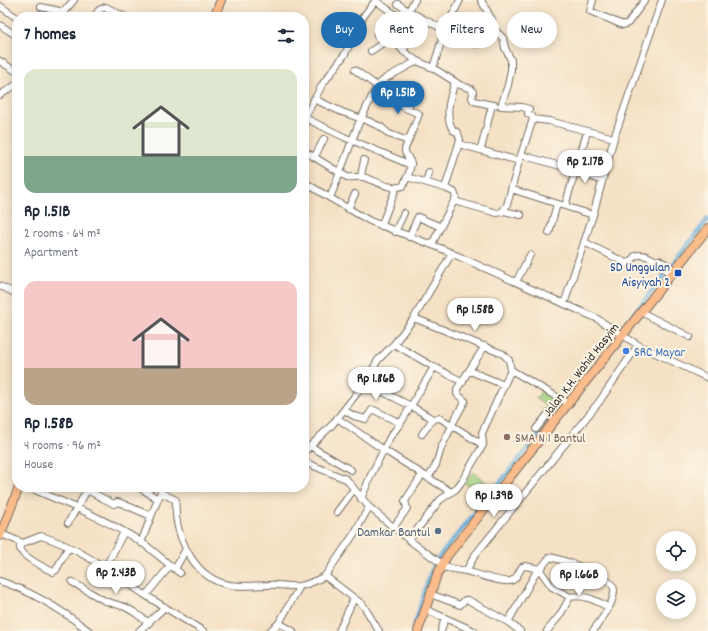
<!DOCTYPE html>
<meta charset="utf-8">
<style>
body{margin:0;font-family:Dekko,sans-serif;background:#f6f6f7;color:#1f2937;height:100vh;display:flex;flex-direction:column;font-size:15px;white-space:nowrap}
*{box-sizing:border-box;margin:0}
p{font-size:13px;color:#747a83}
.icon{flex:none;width:22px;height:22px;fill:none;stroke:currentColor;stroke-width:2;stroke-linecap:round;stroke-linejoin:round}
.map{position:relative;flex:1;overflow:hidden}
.details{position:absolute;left:12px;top:12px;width:297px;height:480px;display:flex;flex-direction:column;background:#fff;border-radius:16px;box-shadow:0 2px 10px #0003}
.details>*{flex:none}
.banner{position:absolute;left:321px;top:12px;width:327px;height:36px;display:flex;gap:8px}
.controls{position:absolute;left:656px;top:531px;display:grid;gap:8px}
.controls a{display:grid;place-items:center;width:40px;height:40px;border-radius:50%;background:#fff;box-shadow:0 2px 10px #0003;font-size:20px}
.price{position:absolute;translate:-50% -34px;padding:0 9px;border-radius:14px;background:#fff;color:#222;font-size:13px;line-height:26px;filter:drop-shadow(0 1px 2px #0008)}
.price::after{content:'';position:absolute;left:50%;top:24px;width:12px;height:9px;margin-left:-6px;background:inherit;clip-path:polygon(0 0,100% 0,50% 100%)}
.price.current{background:#1f6fb2;color:#fff}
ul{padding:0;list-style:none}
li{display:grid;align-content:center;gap:8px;height:212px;padding:0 12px}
li span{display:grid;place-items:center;height:124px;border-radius:12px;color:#555}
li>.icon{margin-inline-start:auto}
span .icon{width:72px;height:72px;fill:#fffc;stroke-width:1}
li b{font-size:17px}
h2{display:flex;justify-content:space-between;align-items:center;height:48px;padding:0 12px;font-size:17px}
.tag{padding:0 14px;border-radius:18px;background:#fff;box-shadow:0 2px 10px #0003;font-size:14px;line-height:36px}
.tag.current{background:#1f6fb2;color:#fff}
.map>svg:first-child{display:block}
.green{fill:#9ecf7e;stroke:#647d54}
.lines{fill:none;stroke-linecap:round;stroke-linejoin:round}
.canal{stroke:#60abd8;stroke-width:4.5}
.minor-casing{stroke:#726b61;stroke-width:8}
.major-casing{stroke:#726b61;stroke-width:10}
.minor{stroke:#fff;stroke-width:6}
.major{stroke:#fabc8b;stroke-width:8}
.transit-dot{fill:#1a4fb4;stroke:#fcf5e5;stroke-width:1.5}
.shop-dot{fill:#3f7fe0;stroke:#fcf5e5;stroke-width:1.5}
.education-dot{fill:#8d6e63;stroke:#fcf5e5;stroke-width:1.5}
.service-dot{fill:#5c6f8a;stroke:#fcf5e5;stroke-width:1.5}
.labels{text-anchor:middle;stroke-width:4;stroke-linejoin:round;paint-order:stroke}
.transit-label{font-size:13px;fill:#164399;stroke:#fcf5e5;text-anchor:end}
.shop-label{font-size:13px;fill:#366cbe;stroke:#fcf5e5;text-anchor:start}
.street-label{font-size:13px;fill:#2b2b2b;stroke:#fcf5e5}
.education-label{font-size:13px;fill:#785e54;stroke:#fcf5e5;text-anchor:start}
.service-label{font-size:13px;fill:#4e5e75;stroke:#fcf5e5;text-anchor:end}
</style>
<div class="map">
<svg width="708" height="631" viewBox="0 0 708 631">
<rect width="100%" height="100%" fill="#fcf5e5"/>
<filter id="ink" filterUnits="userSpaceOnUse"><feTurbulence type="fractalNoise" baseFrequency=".025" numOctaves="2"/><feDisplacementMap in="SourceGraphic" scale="8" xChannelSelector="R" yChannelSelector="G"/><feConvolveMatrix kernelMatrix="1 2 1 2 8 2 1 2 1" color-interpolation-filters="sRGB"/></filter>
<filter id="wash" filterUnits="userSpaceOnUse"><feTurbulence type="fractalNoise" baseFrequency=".012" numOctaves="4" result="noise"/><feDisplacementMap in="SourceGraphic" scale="16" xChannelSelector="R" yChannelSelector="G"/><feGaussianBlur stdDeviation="0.9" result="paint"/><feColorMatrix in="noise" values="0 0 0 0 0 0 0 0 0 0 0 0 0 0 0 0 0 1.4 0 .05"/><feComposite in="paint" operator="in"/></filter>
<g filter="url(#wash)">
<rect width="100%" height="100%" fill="#f5e1c5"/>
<path class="green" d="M542,390L556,399L549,408L536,399Z
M473,472L487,483L479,494L465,483Z"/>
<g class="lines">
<path class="canal" d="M619,333L708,219
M413,631L430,574L439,557L538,436"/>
</g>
</g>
<g filter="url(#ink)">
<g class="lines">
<g class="minor-casing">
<path id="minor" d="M481,0L492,20V27L503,38L505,48L511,60V70L508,85L501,106L522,107L529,109L528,114L532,116L533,119L549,121L614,138
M593,0L590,11L623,25L628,23L645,0
M376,1L403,20L394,34L393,38L403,51L417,61
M398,4L408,11L445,30
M0,6L17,18
M41,7L64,12
M406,15L415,0
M59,17L74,0
M94,17L99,10L106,7L125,17
M0,25L17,36
M448,27L476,44L480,42L492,27
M377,34L386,40
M371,51L393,36
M403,51L414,30L419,17
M0,61L17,72
M433,68L445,30L460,0
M355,70L377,86
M0,95L17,84
M314,99L342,112L368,121L381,127L389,134L408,141
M407,109L412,99
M305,118L344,137L411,165
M304,119L322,85L345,54L363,17L376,0
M459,144L519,161
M481,149L492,105H495
M304,151L347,177C352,178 358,176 363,177C375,180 390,191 403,186L409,173L411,163L405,152V149L419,114L374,93
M521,155L575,170L602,181
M315,156L324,139
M361,176L364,160
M407,177L445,188
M304,182L330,198L370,221L440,248L596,318L638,345L708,378
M426,182L429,172
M511,189L593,215
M330,198L358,125L377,86L386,78L417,61L433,68L460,85L471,89L473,92L472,98L474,101L492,105
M454,201L497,213L502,212L507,205L519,161L533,119
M565,206L587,132
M348,209L355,194
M504,211L521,215
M381,226L396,188
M395,232L404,213
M549,233L557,204
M409,237L418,217L441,227
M584,242L632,266
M432,244L456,197L454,192L445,188L460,140L458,133L453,130C444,116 450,97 455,82
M659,260L675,270
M628,264L635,256C648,251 662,266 671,275
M516,282L530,255
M0,286L17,294
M564,304L593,215L614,138L662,0
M641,312L690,337
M394,344L434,367L463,382
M511,370L569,404
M470,371L504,385
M365,383L411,406L433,419L440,418L483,445
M344,410L354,416L366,419L372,410H374L400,423
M337,418L384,450L451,492
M451,426L465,401L457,394V389L485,346
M536,429L560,399
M422,434L433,419
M310,446L351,470
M304,452L332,425L365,383L378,360L394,344L414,318L452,253
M304,462L346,479L369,507L409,540L442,564
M428,478L436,465L441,448L452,426
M28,487C68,504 108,520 144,544C156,553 168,564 180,573
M139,487L158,499
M87,490L114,504L117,502L121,503L151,516
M161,493L176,500C173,531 191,573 222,583C237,588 253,585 268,585C278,584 289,587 299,586C308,585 317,580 325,576
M361,499L371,475L390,437L402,421L434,367
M369,507L354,534L325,576L363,605L379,631
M337,512L354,489
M68,523L89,487
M393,528L406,510L407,508L405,501L422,475
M1,534L23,543L41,536C78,547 113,573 145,595C164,607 184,619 203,631
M409,540L440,500L456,489L462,481L483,445L482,433L511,370L509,360L503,354L414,318
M20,542C20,545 19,549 22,552C27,559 45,568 53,572L56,570L68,548
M141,543L152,514L163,487
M441,567L466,571
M105,568L124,532
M175,569L186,549
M539,569L552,587L570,597L560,615L547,631
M0,581C33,592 62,610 89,631
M72,582L105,601L125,607L134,612L149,623
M430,594L460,605L465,600H468L508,622L520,631
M146,595L170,566
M570,597C585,594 596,601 608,607
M425,609L474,631
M508,622L538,569
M279,623L300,586
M139,631L165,607
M270,631L279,623L293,631
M339,631L354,598
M441,631L445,618
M593,631C601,619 614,605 614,590C614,576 562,560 550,557L540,569L525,566L522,567C519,571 517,578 513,580C505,585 475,573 466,571L475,555L599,402L638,345"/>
</g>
<g class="major-casing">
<path id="major" d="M214,17L221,0
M0,536L19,487
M418,631L437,575L447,556L708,228"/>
</g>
<use href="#minor" class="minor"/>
<use href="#major" class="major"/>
</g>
</g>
<rect class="transit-dot" x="674" y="269" width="8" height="8" rx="2"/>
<circle class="shop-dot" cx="626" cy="351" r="4"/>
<circle class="education-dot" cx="507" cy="437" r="4"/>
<circle class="service-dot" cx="438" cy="531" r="4"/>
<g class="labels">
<g class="transit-label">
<text x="670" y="271">SD Unggulan<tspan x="670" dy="15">Aisyiyah 2</tspan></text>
</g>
<g class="shop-label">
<text x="634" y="356">SRC Mayar</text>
</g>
<g class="street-label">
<text transform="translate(580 369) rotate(-52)" y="5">Jalan K.H. Wahid Hasyim</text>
</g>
<g class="education-label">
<text x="515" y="442">SMA N 1 Bantul</text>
</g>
<g class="service-label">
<text x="430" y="536">Damkar Bantul</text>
</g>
</g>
</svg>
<div class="controls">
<a><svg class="icon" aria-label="locate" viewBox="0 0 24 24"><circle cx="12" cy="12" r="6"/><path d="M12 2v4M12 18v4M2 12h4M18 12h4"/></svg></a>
<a><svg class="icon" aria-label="layers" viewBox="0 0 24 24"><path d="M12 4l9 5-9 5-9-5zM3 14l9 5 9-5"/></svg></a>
</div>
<b class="price current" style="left:398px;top:115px">Rp 1.51B</b>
<b class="price" style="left:585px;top:184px">Rp 2.17B</b>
<b class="price" style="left:475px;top:332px">Rp 1.58B</b>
<b class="price" style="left:376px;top:401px">Rp 1.86B</b>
<b class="price" style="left:494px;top:518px">Rp 1.39B</b>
<b class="price" style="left:116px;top:595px">Rp 2.43B</b>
<b class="price" style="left:579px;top:597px">Rp 1.66B</b>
<div class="banner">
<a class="tag current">Buy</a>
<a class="tag">Rent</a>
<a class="tag">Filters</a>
<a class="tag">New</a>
</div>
<section class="details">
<h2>7 homes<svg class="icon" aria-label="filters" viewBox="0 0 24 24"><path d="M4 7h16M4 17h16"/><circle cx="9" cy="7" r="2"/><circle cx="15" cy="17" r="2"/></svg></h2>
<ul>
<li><span style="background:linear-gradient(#dfe7d0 70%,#7fa58c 0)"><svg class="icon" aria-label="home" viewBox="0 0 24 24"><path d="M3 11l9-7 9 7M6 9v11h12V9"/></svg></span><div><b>Rp 1.51B</b><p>2 rooms · 64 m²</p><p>Apartment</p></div></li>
<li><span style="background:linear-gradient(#f6c9c9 70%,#b9a48a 0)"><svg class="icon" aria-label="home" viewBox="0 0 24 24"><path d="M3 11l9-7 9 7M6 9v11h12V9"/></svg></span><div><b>Rp 1.58B</b><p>4 rooms · 96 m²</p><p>House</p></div></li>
</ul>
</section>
</div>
